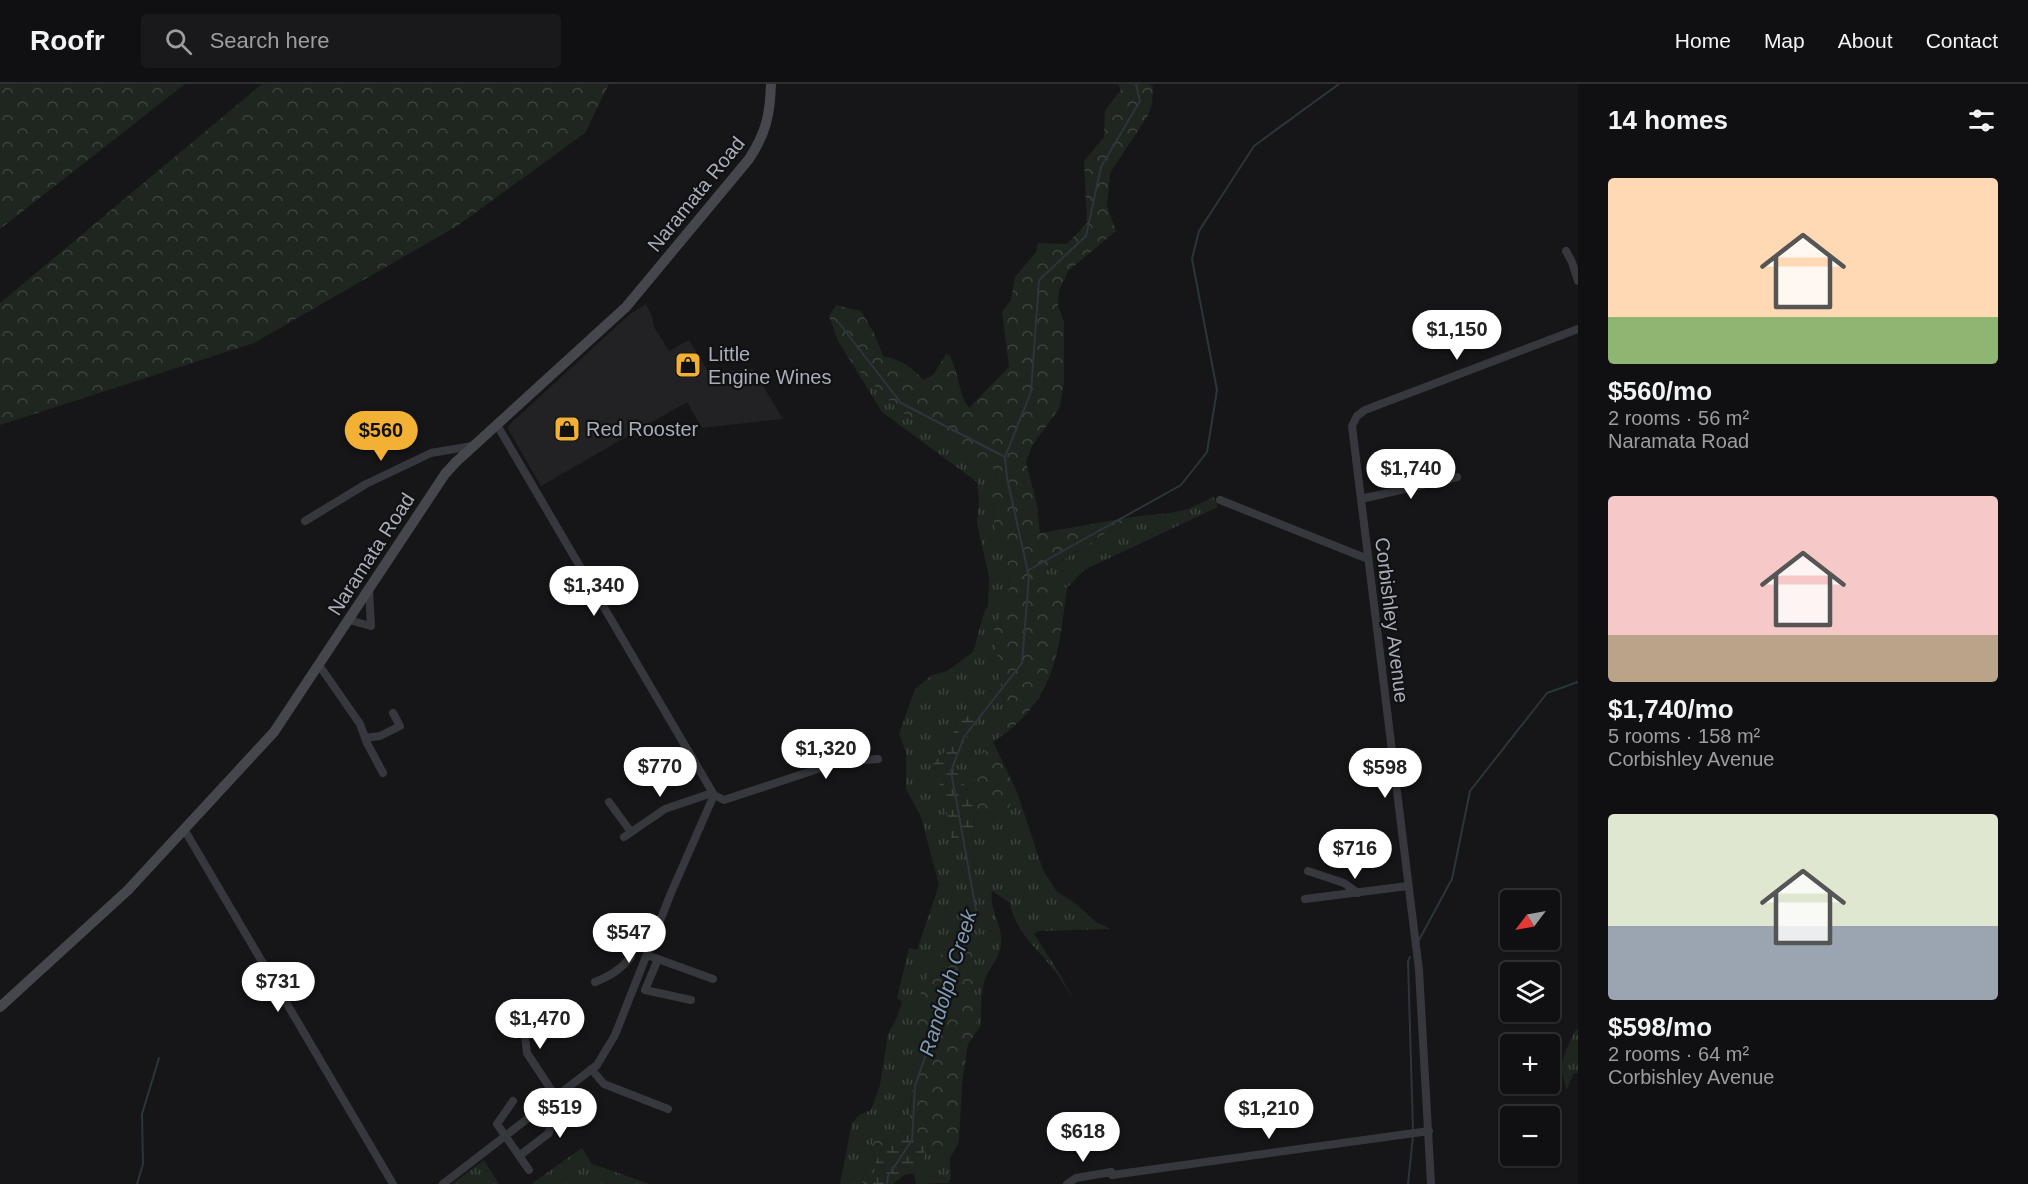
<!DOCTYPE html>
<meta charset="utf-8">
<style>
body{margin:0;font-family:Arial,sans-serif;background:#19191b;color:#f1f3f6;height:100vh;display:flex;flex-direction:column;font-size:22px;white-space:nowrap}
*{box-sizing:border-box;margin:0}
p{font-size:20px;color:#9c9d9f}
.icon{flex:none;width:33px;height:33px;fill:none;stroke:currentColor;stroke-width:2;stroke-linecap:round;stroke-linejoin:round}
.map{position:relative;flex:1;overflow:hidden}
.details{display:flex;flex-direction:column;background:#101012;width:450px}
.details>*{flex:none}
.needle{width:39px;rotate:238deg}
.fabs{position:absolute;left:1500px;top:806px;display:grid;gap:12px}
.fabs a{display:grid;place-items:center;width:60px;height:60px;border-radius:6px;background:#101012;box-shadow:0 2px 4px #0004,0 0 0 2px #303032;font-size:30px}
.price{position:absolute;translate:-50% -51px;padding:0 14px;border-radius:21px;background:#fff;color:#222;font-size:20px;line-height:39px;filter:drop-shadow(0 2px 3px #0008)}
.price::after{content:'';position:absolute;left:50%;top:36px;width:18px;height:14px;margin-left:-9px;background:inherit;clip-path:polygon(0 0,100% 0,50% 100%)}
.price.active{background:#f2b134;color:#111}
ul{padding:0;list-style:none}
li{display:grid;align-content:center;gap:12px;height:318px;padding:0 30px}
li span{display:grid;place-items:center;height:186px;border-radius:6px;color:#555}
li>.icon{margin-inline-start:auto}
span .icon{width:108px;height:108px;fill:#fffc;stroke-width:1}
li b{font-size:26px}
h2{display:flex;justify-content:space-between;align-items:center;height:72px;padding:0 30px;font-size:26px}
header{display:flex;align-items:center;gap:36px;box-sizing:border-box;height:84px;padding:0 30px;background:#101012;border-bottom:2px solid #303032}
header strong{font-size:28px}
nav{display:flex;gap:33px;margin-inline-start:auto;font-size:21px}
.search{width:420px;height:54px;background:#19191b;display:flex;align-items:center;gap:15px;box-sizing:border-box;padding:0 21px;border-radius:6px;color:#9c9d9f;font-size:22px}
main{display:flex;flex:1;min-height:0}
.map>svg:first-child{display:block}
.built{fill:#222225}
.grass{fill:url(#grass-tufts)}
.forest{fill:url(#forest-crowns)}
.wetland{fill:url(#wetland-marsh)}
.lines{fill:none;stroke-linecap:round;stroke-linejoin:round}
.stream{stroke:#2c353c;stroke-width:2}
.minor{stroke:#37383d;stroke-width:8}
.secondary{stroke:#45474d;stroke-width:10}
.labels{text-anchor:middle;stroke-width:4.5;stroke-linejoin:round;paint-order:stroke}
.street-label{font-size:20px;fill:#a8adb8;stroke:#111113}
.poi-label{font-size:20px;fill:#a8adb8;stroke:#111113;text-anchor:start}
.water-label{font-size:21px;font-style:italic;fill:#7f9bb3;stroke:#111113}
</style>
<header>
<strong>Roofr</strong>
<div class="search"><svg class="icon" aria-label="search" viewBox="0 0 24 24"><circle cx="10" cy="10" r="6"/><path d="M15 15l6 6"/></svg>Search here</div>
<nav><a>Home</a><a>Map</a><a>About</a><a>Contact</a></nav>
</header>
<main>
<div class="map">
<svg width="1578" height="1100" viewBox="0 0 1578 1100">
<defs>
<pattern id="grass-tufts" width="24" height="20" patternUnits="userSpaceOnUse" patternTransform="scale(1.5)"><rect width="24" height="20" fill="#1e261f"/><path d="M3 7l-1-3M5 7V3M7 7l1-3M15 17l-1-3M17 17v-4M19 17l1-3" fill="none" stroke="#3c433d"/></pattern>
<pattern id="forest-crowns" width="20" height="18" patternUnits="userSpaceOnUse" patternTransform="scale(1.5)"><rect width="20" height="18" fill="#1e261f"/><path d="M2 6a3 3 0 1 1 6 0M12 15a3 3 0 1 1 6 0" fill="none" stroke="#3c433d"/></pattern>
<pattern id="wetland-marsh" width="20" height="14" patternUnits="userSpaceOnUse" patternTransform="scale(1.5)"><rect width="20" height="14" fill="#1e261f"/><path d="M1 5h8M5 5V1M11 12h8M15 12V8" fill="none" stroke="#3c433d"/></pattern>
</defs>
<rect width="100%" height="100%" fill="#161618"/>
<path class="built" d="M646,220L652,232L654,243L669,267L689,256L709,289L753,285L783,335L702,344L687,318L541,402L508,345L510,340L630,230Z"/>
<path class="grass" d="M853,281L900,327L998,387L993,402L994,442L1007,468L1009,515L994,544L1007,648L993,658L979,674L972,714L954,683V673L969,651L978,632L957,634L950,663L933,679L945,716L971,756L974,744L1007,727L1017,708L1043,786L1057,808L1075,819L1096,838L1111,845L1038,847L1034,850L1058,887L1074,916C1065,902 1055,886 1044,874C1029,857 1014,842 1010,819L992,807C989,825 1002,839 1001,857C1001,875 988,883 984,899C980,913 982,928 980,942L977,947L973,909L911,1013L910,1034L919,1050L904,1043L885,1056H873L862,1100H840L852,1039L859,1031L871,1026L880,1001L888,950L897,933L902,918L897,914L909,864L917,866L939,801L921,733L906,705V668L899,650L915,605L932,591L947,587L973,568L984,529L988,522L989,493L977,439L979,416L977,398L882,328Z
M1214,413L1218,423L1084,486L1067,504L1050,500L1042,489L1132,433L1171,429L1188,425Z
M1578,944V989H1574L1567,1005C1556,981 1565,969 1575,947Z
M959,1058L950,1074L951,1092L949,1099L916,1100L914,1089C922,1081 928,1070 923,1059L945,1065Z
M582,1064L592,1080L650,1100H531Z
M484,1076L499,1100H452Z"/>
<path class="forest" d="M0,0H185L0,145Z
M262,0H609L585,49L457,142L254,259L0,341V219Z
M1118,0H1149L1153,3L1152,21L1147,33L1110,89L1107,122L1116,147L1068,187L1059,207L1058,222L1064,238V297L1060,323L1032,362L1026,378L1037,421L1040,449L1132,433L1043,488L1050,500L1067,504C1059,562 1058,608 1007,648L994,544L1009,515L1007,468L994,442L993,402L998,387L900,327L853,281L838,257L829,232L836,221L861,227L875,251L883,272C901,276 911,282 923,296L933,291L946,270L950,272C959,289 958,309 969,324L1009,283L1002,228L1011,216L1015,193L1036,168L1038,159L1067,160L1087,139L1084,77L1104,53L1105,26L1121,6Z
M993,658L1017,708L1007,727L974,744L972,714L979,674Z
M965,855L972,864L973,909L977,947L968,960L962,1000L959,1058L945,1065L923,1059L910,1034L919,914L929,887L948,861Z
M873,1056H885L876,1077L873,1100H862Z"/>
<path class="wetland" d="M978,631L969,651L954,673V683L972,714L974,744L971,756L962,759L952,757L945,716L933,679L950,663L957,634Z
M905,1042L919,1050L923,1059L925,1063L923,1080L914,1089L904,1091L893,1100H873L876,1077L885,1056Z"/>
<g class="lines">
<path class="stream" d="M839,239L901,319L1005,373
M1027,487L1181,401L1207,368L1217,306L1192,175L1199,147L1254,62L1339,0
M1419,856L1452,795L1470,707L1547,609L1578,598
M1410,873L1408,877L1413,1046
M137,1100L143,1080L142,1030L159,974
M887,1100L888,1092L912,1056L915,1002L976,826L951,687L964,653L1022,579L1029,493L1007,394L1005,373L1031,308L1039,196L1086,152L1101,83L1140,17L1136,0
M1408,1100L1413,1052"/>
<path class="minor" d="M1566,167L1572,178L1578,197
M497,341L714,711
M1361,415L1457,393
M1220,416L1368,475
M305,437L366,400L431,369L472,362
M349,536L371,542L369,506
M319,581L360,640L367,659L383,689
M365,654L380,652L400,642L393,629
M609,718L631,748
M184,745L393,1100
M624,753L665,725L712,709
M1308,787L1344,799L1358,809
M1305,815L1408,802
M647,871L658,875L645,906L691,916
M658,875L713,895
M595,898C610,892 620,886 631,873L630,858L656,846
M521,920L527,969L556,1013
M591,985L604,1000L668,1025
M513,1017L497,1040L529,1086
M519,1072L549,1049L552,1025L549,1018
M1112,1091L1429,1047
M443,1100L597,981L615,951L671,809L714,711L724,716L839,678L878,675
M1067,1100L1076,1094L1111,1088
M1431,1100L1419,886L1352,342L1357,332L1365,326L1578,245"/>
<path class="secondary" d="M0,923L128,806L274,648L445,390L456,378L626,223L749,75C766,49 770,31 771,0"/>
</g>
<defs>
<g id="shop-square" transform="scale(1.35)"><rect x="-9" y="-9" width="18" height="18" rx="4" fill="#f2b134" stroke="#111113"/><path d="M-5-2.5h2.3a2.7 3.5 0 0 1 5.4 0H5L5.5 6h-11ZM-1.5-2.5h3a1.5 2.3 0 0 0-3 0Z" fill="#111"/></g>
</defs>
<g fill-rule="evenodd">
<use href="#shop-square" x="688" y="281"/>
<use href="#shop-square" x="567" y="345"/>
</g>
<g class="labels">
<g class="street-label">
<text transform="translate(696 110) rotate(-51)" y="7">Naramata Road</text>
<text transform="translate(371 470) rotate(-57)" y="7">Naramata Road</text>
<text transform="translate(1392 536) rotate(83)" y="7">Corbishley Avenue</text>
</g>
<g class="poi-label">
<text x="708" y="277">Little<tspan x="708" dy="23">Engine Wines</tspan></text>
<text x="586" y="352">Red Rooster</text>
</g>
<g class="water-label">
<text transform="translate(948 899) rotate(-73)" y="7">Randolph Creek</text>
</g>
</g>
</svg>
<div class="fabs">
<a><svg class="needle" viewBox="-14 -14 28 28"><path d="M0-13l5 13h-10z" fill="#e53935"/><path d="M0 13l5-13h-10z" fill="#9c9d9f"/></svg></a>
<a><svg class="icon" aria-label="layers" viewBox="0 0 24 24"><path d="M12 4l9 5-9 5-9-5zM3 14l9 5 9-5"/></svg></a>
<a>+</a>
<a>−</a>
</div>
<b class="price" style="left:1457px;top:277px">$1,150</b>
<b class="price active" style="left:381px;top:378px">$560</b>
<b class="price" style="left:1411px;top:416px">$1,740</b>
<b class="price" style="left:594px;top:533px">$1,340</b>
<b class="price" style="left:826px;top:696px">$1,320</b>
<b class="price" style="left:660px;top:714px">$770</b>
<b class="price" style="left:1385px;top:715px">$598</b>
<b class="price" style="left:1355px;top:796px">$716</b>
<b class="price" style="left:629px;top:880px">$547</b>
<b class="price" style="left:278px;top:929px">$731</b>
<b class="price" style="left:540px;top:966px">$1,470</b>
<b class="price" style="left:560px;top:1055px">$519</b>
<b class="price" style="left:1269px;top:1056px">$1,210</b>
<b class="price" style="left:1083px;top:1079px">$618</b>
</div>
<section class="details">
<h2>14 homes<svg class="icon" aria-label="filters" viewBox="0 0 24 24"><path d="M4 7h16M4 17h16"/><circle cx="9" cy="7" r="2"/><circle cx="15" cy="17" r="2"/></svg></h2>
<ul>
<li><span style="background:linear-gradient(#ffd9b3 75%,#8fb573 0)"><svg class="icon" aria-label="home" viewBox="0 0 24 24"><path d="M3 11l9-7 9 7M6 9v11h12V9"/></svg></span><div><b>$560/mo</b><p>2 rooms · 56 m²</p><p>Naramata Road</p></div></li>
<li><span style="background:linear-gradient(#f6c9c9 75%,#b9a48a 0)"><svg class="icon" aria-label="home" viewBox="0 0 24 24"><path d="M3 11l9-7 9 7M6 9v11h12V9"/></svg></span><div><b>$1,740/mo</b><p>5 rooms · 158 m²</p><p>Corbishley Avenue</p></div></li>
<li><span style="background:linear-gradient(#dfe7d0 60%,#9aa5b1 0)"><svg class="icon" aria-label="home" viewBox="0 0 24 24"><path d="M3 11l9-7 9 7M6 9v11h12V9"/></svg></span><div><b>$598/mo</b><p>2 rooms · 64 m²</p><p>Corbishley Avenue</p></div></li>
</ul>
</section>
</main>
